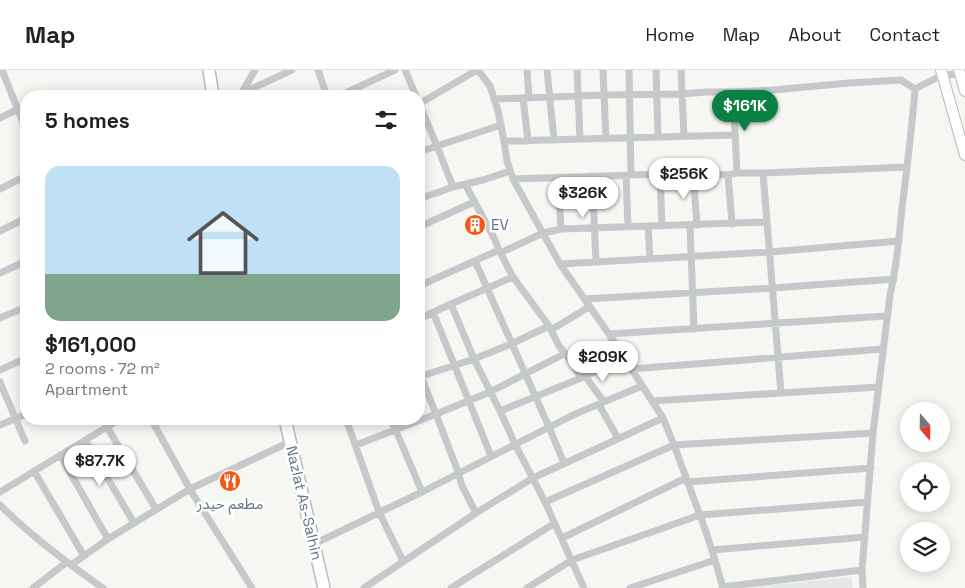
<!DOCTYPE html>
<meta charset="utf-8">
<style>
body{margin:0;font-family:"Space Grotesk","Noto Sans Arabic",sans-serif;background:#f6f6f6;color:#222;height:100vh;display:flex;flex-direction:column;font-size:19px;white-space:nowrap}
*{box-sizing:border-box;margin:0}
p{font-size:16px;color:#767676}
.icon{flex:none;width:28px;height:28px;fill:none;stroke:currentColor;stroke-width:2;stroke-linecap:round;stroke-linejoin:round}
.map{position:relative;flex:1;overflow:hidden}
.details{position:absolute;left:20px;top:20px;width:405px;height:335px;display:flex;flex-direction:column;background:#fff;border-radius:20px;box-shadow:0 2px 12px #0003}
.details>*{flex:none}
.needle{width:32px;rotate:160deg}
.controls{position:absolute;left:900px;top:332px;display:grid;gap:10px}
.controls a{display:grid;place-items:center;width:50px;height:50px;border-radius:50%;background:#fff;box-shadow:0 2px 12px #0003;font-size:25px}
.price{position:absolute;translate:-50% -42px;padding:0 11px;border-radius:18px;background:#fff;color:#222;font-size:16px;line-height:32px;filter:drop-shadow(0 1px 2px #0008)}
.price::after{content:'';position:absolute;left:50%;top:30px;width:15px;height:11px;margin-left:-8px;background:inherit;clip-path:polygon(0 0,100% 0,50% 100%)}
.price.selected{background:#0b8043;color:#fff}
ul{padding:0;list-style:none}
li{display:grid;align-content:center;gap:10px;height:265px;padding:0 25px}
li+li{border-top:1px solid #e0e0e0}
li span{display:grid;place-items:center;height:155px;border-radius:15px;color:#555}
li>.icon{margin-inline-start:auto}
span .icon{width:90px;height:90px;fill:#fffc;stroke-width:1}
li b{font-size:21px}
h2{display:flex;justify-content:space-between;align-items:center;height:60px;padding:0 25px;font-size:21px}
header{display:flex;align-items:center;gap:30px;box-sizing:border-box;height:70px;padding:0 25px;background:#fff;border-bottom:1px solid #e0e0e0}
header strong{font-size:24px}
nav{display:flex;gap:28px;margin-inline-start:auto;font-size:18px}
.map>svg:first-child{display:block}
.built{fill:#e6e8e5}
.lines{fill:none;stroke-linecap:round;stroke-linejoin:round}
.secondary-casing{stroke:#b7bcc1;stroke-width:12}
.primary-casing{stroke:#b8bcc0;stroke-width:14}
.street{stroke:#c5c9cc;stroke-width:7}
.secondary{stroke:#fff;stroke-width:10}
.primary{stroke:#fff;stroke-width:11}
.labels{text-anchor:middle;stroke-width:5;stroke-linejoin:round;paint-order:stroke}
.poi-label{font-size:15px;fill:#627386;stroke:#fff;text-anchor:start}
.street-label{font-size:15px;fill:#627386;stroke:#fff}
</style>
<header>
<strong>Map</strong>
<nav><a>Home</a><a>Map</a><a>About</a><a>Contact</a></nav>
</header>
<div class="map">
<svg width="965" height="518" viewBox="0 0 965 518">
<rect width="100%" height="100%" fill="#f6f6f2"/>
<path class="built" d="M851,507L853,518H747L810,511Z"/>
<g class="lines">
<g class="secondary-casing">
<path id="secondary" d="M941,0L965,85
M959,0L965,21"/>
</g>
<g class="primary-casing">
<path id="primary" d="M209,0L213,26
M285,349L324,518"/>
</g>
<path class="street" d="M2,0L26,60
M318,0L327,26
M405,0L416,26
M478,0L490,16L498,41L504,71L507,91L513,109L560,194L609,264L663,348L674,375L705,459L715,490L723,518
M527,0L529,28
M547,0L554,70
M577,0L580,69
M603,0L606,69
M629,0L631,105
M656,0L658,67
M681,0L684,66
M733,22L737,103
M240,24L292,0
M241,24L255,0
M202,26L212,22
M339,26L395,0
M523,28L528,71
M494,29L605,25L682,24L707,22H733L773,20L849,13L901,10L915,19L942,5L960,4
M419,33L437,76L453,117
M419,34L477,0
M0,48L18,39
M504,71L734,65
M419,82L501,55
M693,103L697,155
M763,103L907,97
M660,104L662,156
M728,105L732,154
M592,106L596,191
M626,106L628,157
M558,107L561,159
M513,109L693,103L728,105L737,103H763L781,323
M465,114L494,168L499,180L513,207L549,256L559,276L572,292L581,308
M0,119L26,106
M419,129L453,117L483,110L510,101
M690,155L694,259
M648,156L650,188
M419,157L474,132
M0,161L26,148
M500,183L543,163L561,159L767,152
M475,191L549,357L564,393
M560,194L770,182L899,171
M0,203L26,191
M419,216L499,180
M585,229L773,218L894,209
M451,234L474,289L500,341L515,374L545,432L584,518
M433,242L491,386
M0,248L26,237
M419,249L451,234L513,207
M551,260L589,237
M609,264L887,246
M631,299L883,279
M0,300L26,288
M419,302L436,344L458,402L462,416L476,443
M585,306L604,332
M419,307L474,289L511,274L549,256
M0,312L25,371
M652,331L878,317
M599,335L618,368
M500,341L581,308L623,288
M151,349L191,421L252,518
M346,349L379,442L403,491
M391,349L422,422
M286,354L300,349
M0,355L26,344
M107,357L156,439
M85,370L134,453
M356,375L436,344L490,322L564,284
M60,385L108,469
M34,401L84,486
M687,412L871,398
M0,422L120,349
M545,432L674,375L873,363
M0,435C31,466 67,493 103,518
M562,468L686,408
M314,474L422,422L573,345L642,316
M712,480L865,467
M71,495L108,469L190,419L290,372
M862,500L863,518
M722,517L862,500L873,363L890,225C897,196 899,167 902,138C907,98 912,59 915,19
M33,518L67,492
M364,518L476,443L533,408L663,348
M451,518L555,453
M527,518L572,490L700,445L868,432
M630,518L715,490"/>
<use href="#secondary" class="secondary"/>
<use href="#primary" class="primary"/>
</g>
<defs>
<g id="building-disc" transform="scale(1.125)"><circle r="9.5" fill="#f25a16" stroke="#fff"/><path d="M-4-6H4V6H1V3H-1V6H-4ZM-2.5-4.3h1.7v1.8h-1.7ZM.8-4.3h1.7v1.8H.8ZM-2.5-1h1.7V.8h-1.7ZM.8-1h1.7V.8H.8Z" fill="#fff"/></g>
<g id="restaurant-disc" transform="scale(1.125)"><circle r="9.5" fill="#f25a16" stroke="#fff"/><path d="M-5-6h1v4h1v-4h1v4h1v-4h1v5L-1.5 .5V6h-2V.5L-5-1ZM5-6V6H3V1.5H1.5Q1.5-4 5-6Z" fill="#fff"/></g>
</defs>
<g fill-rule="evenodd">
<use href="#building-disc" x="475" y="155"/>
<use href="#restaurant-disc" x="230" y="411"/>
</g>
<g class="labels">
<g class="poi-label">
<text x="491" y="160">EV</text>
<text x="230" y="439" text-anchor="middle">مطعم حيدر</text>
</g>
<g class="street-label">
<text transform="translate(304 433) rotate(77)" y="5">Nazlat As-Salhin</text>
</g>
</g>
</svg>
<div class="controls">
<a><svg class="needle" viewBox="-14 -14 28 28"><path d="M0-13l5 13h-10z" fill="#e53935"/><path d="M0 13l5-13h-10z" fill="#767676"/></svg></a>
<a><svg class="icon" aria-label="locate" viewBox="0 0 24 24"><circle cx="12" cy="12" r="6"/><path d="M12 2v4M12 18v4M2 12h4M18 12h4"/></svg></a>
<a><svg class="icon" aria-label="layers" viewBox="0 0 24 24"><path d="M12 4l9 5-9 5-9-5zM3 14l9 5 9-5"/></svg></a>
</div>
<b class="price selected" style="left:745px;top:62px">$161K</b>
<b class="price" style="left:684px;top:130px">$256K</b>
<b class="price" style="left:583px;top:149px">$326K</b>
<b class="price" style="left:603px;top:313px">$209K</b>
<b class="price" style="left:100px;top:417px">$87.7K</b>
<section class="details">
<h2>5 homes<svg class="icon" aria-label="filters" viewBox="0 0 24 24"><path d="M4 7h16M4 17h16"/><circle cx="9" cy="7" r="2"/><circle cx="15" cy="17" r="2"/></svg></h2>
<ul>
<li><span style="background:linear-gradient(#bfe0f5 70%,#7fa58c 0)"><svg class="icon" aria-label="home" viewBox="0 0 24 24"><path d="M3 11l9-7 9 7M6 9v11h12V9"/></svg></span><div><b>$161,000</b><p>2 rooms · 72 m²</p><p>Apartment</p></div></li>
</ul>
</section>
</div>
